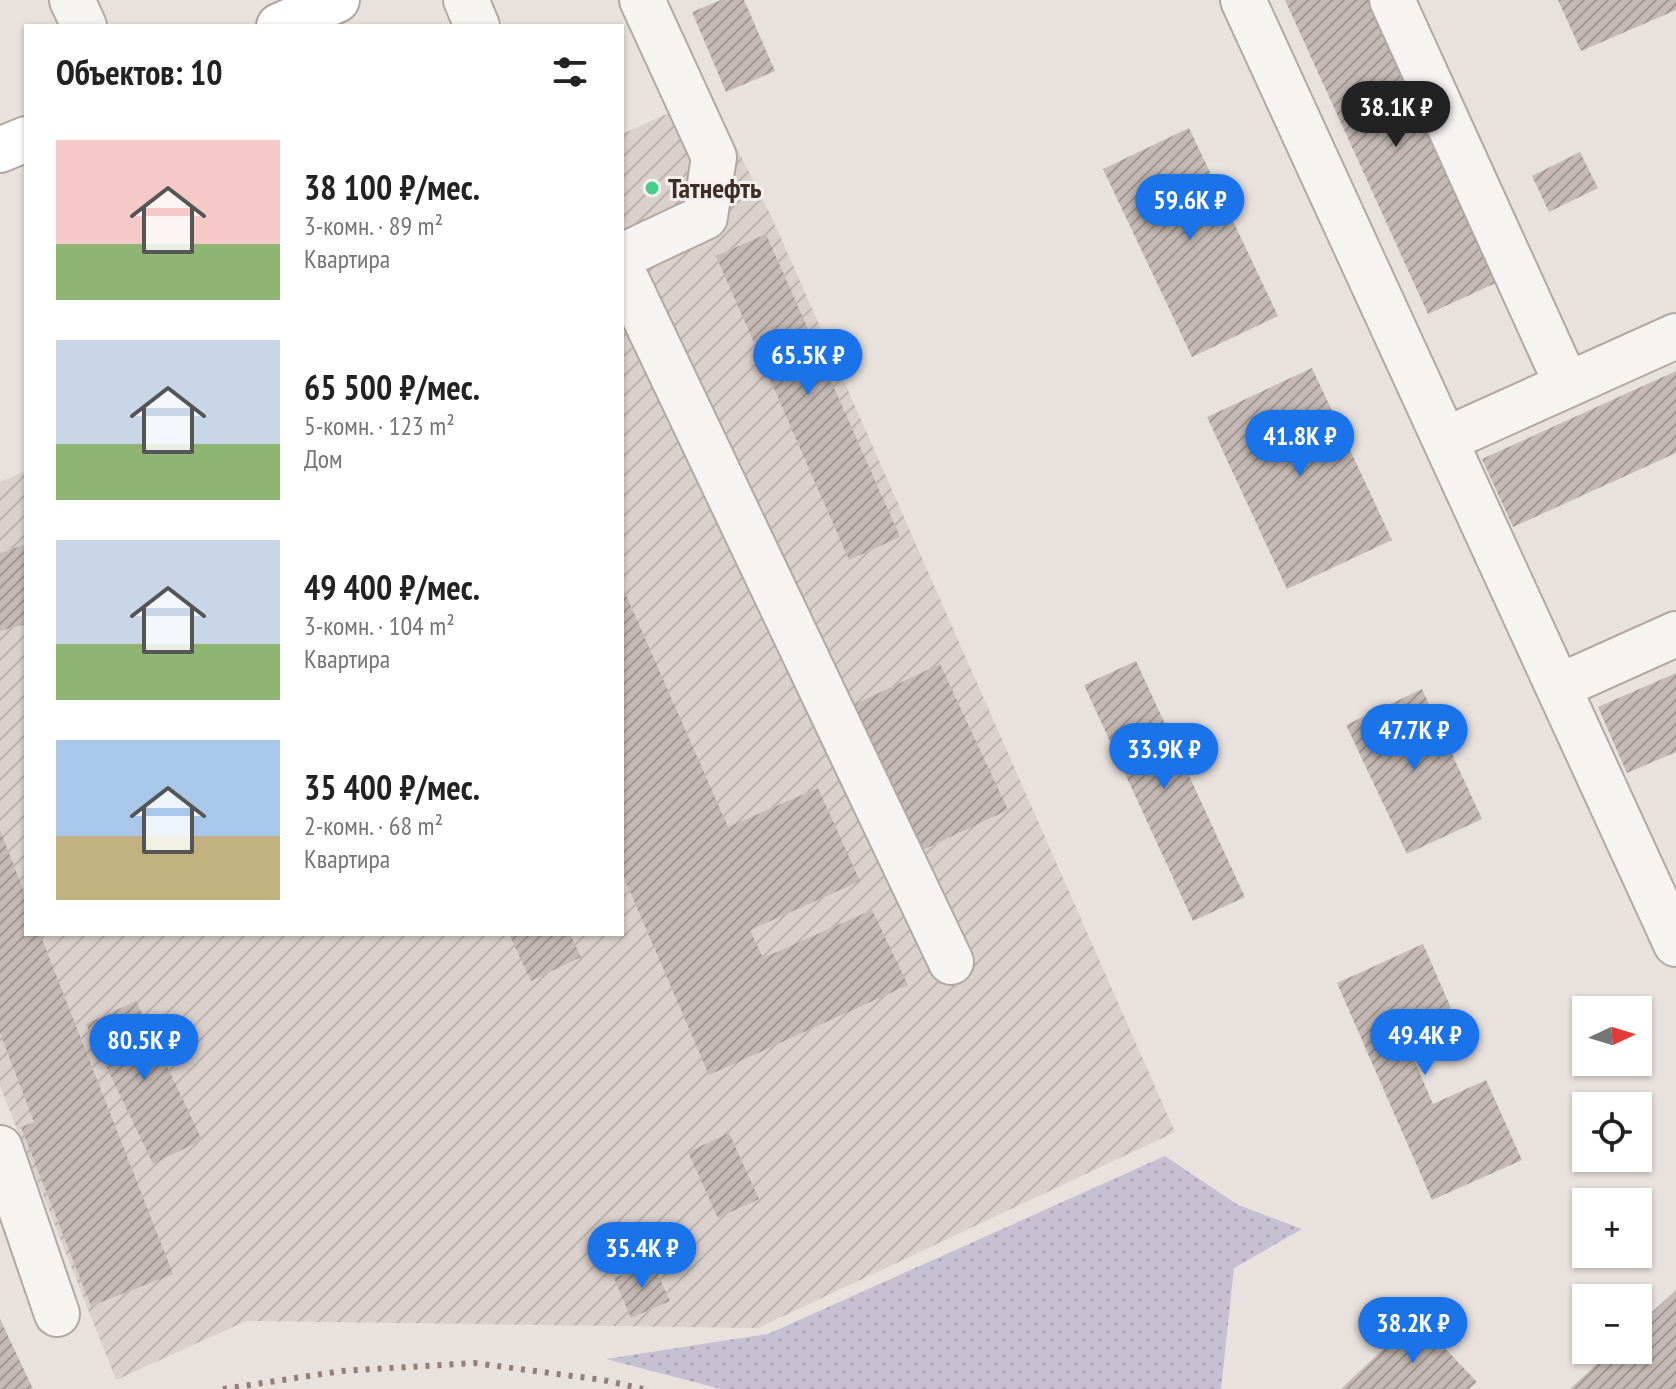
<!DOCTYPE html>
<html lang="ru">
<meta charset="utf-8">
<style>
body{margin:0;font-family:"PT Sans Narrow",sans-serif;background:#f6f6f6;color:#222;height:100vh;display:flex;flex-direction:column;font-size:30px;white-space:nowrap}
*{box-sizing:border-box;margin:0}
p{font-size:26px;color:#767676}
.icon{flex:none;width:44px;height:44px;fill:none;stroke:currentColor;stroke-width:2;stroke-linecap:round;stroke-linejoin:round}
.map{position:relative;flex:1;overflow:hidden}
.sheet{position:absolute;left:24px;top:24px;width:600px;height:912px;display:flex;flex-direction:column;background:#fff;border-radius:0px;box-shadow:0 2px 6px #0004}
.sheet>*{flex:none}
.needle{width:52px;rotate:86deg}
.controls{position:absolute;left:1572px;top:996px;display:grid;gap:16px}
.controls a{display:grid;place-items:center;width:80px;height:80px;border-radius:0px;background:#fff;box-shadow:0 2px 6px #0004;font-size:40px}
.price{position:absolute;translate:-50% -68px;padding:0 18px;border-radius:28px;background:#1a73e8;color:#fff;font-size:26px;line-height:52px;filter:drop-shadow(0 2px 4px #0008)}
.price::after{content:'';position:absolute;left:50%;top:48px;width:24px;height:18px;margin-left:-12px;background:inherit;clip-path:polygon(0 0,100% 0,50% 100%)}
.price.current{background:#222;color:#fff}
ul{padding:0;list-style:none}
li{display:flex;align-items:center;gap:24px;height:200px;padding:0 32px}
li span{display:grid;place-items:center;flex:none;width:224px;height:160px;border-radius:0px;color:#555}
li>.icon{margin-inline-start:auto}
span .icon{width:96px;height:96px;fill:#fffc;stroke-width:1}
li b{font-size:34px}
h2{display:flex;justify-content:space-between;align-items:center;height:96px;padding:0 32px;font-size:34px}
.map>svg:first-child{display:block}
.industrial{fill:url(#industrial-furrows)}
.grass{fill:url(#grass-dots)}
.building{fill:url(#building-hatch)}
.lines{fill:none;stroke-linecap:round;stroke-linejoin:round}
.minor-casing{stroke:#b2a8a3;stroke-width:48}
.major-casing{stroke:#b4a39e;stroke-width:48}
.minor{stroke:#f6f3f1;stroke-width:44}
.major{stroke:#fff;stroke-width:44}
.rail{stroke:#927f78;stroke-width:6;stroke-dasharray:4 8;stroke-linecap:butt}
.poi-dot{fill:#42cf88;stroke:#f5efee;stroke-width:3}
.labels{text-anchor:middle;stroke-width:6;stroke-linejoin:round;paint-order:stroke}
.poi-label{font-size:28px;font-weight:bold;fill:#3f2e27;stroke:#f5efee;text-anchor:start}
</style>
<div class="map">
<svg width="1676" height="1389" viewBox="0 0 1676 1389">
<defs>
<pattern id="industrial-furrows" width="10" height="10" patternUnits="userSpaceOnUse" patternTransform="scale(2)"><rect width="10" height="10" fill="#dad0cc"/><path d="M-1 1l2-2M0 10L10 0M9 11l2-2" fill="none" stroke="#bcb3af"/></pattern>
<pattern id="grass-dots" width="8" height="8" patternUnits="userSpaceOnUse" patternTransform="scale(2)"><rect width="8" height="8" fill="#c7bfd2"/><path d="M2 2h.1M6 6h.1" fill="none" stroke="#aca4b4" stroke-width="1.8" stroke-linecap="round"/></pattern>
<pattern id="building-hatch" width="6" height="6" patternUnits="userSpaceOnUse" patternTransform="scale(2)"><rect width="6" height="6" fill="#c5bab5"/><path d="M-1 1l2-2M0 6l6-6M5 7l2-2" fill="none" stroke="#a19893"/></pattern>
</defs>
<rect width="100%" height="100%" fill="#e8e1de"/>
<path class="industrial" d="M710,95L772,218L1175,1132L758,1328L246,1321L116,1380L0,1086V482L26,471V934H622V134Z"/>
<path class="grass" d="M1165,1156L1238,1205L1302,1229L1234,1268L1221,1389H721L606,1359L768,1334Z"/>
<path class="building" d="M721,0H744L775,71L726,92L692,12Z
M1285,0H1372L1500,281L1428,314Z
M1558,0H1676V10L1581,51Z
M1189,128L1278,316L1192,357L1103,169Z
M1580,152L1598,188L1549,212L1532,176Z
M766,234L900,537L849,560L716,256Z
M1312,368L1392,540L1287,589L1207,417Z
M1676,371V453L1513,527L1482,459Z
M26,544V624L0,631V553Z
M622,586L728,827L818,788L860,881L750,930L763,958L872,910L908,985L709,1075L622,873Z
M1136,661L1245,897L1193,921L1084,685Z
M940,664L1008,810L918,852L849,707Z
M1676,673V752L1627,773L1598,707Z
M1422,689L1482,819L1407,854L1346,725Z
M0,830L26,897V934H40L173,1274L91,1306L21,1127L34,1122L0,1033Z
M509,934H570L581,957L531,981Z
M1423,944L1451,1008L1401,1030L1433,1104L1486,1080L1522,1160L1432,1200L1337,983Z
M136,1001L202,1140L153,1164L86,1024Z
M729,1133L759,1199L718,1218L688,1152Z
M652,1262L670,1301L631,1318L614,1278Z
M1676,1290V1389H1570L1612,1350H1638V1325Z
M1416,1318L1477,1382L1469,1389H1341Z
M0,1319L33,1389H0Z"/>
<g class="lines">
<g class="minor-casing">
<path id="minor" d="M72,0L84,26
M466,0L477,26
M1243,0L1676,944
M1392,0L1567,385
M622,256L705,217L714,157L642,0
M622,270L951,962
M1445,440L1676,336
M1558,687L1676,634
M0,1148L57,1314"/>
</g>
<g class="major-casing">
<path id="major" d="M279,26L337,0
M0,150L26,139"/>
</g>
<use href="#minor" class="minor"/>
<use href="#major" class="major"/>
<path class="rail" d="M223,1389L342,1371L474,1363L603,1380L643,1389"/>
</g>
<circle class="poi-dot" cx="652" cy="188" r="8"/>
<g class="labels">
<g class="poi-label">
<text x="668" y="198">Татнефть</text>
</g>
</g>
</svg>
<div class="controls">
<a><svg class="needle" viewBox="-14 -14 28 28"><path d="M0-13l5 13h-10z" fill="#e53935"/><path d="M0 13l5-13h-10z" fill="#767676"/></svg></a>
<a><svg class="icon" aria-label="locate" viewBox="0 0 24 24"><circle cx="12" cy="12" r="6"/><path d="M12 2v4M12 18v4M2 12h4M18 12h4"/></svg></a>
<a>+</a>
<a>−</a>
</div>
<b class="price current" style="left:1396px;top:149px">38.1K ₽</b>
<b class="price" style="left:1190px;top:242px">59.6K ₽</b>
<b class="price" style="left:808px;top:397px">65.5K ₽</b>
<b class="price" style="left:1300px;top:478px">41.8K ₽</b>
<b class="price" style="left:1414px;top:772px">47.7K ₽</b>
<b class="price" style="left:1164px;top:791px">33.9K ₽</b>
<b class="price" style="left:1425px;top:1077px">49.4K ₽</b>
<b class="price" style="left:144px;top:1082px">80.5K ₽</b>
<b class="price" style="left:642px;top:1290px">35.4K ₽</b>
<b class="price" style="left:1413px;top:1365px">38.2K ₽</b>
<section class="sheet">
<h2>Объектов: 10<svg class="icon" aria-label="filters" viewBox="0 0 24 24"><path d="M4 7h16M4 17h16"/><circle cx="9" cy="7" r="2"/><circle cx="15" cy="17" r="2"/></svg></h2>
<ul>
<li><span style="background:linear-gradient(#f6c9c9 65%,#8fb573 0)"><svg class="icon" aria-label="home" viewBox="0 0 24 24"><path d="M3 11l9-7 9 7M6 9v11h12V9"/></svg></span><div><b>38 100 ₽/мес.</b><p>3-комн. · 89 m²</p><p>Квартира</p></div></li>
<li><span style="background:linear-gradient(#c9d6e8 65%,#8fb573 0)"><svg class="icon" aria-label="home" viewBox="0 0 24 24"><path d="M3 11l9-7 9 7M6 9v11h12V9"/></svg></span><div><b>65 500 ₽/мес.</b><p>5-комн. · 123 m²</p><p>Дом</p></div></li>
<li><span style="background:linear-gradient(#c9d6e8 65%,#8fb573 0)"><svg class="icon" aria-label="home" viewBox="0 0 24 24"><path d="M3 11l9-7 9 7M6 9v11h12V9"/></svg></span><div><b>49 400 ₽/мес.</b><p>3-комн. · 104 m²</p><p>Квартира</p></div></li>
<li><span style="background:linear-gradient(#a9c7e8 60%,#c2b280 0)"><svg class="icon" aria-label="home" viewBox="0 0 24 24"><path d="M3 11l9-7 9 7M6 9v11h12V9"/></svg></span><div><b>35 400 ₽/мес.</b><p>2-комн. · 68 m²</p><p>Квартира</p></div></li>
</ul>
</section>
</div>
